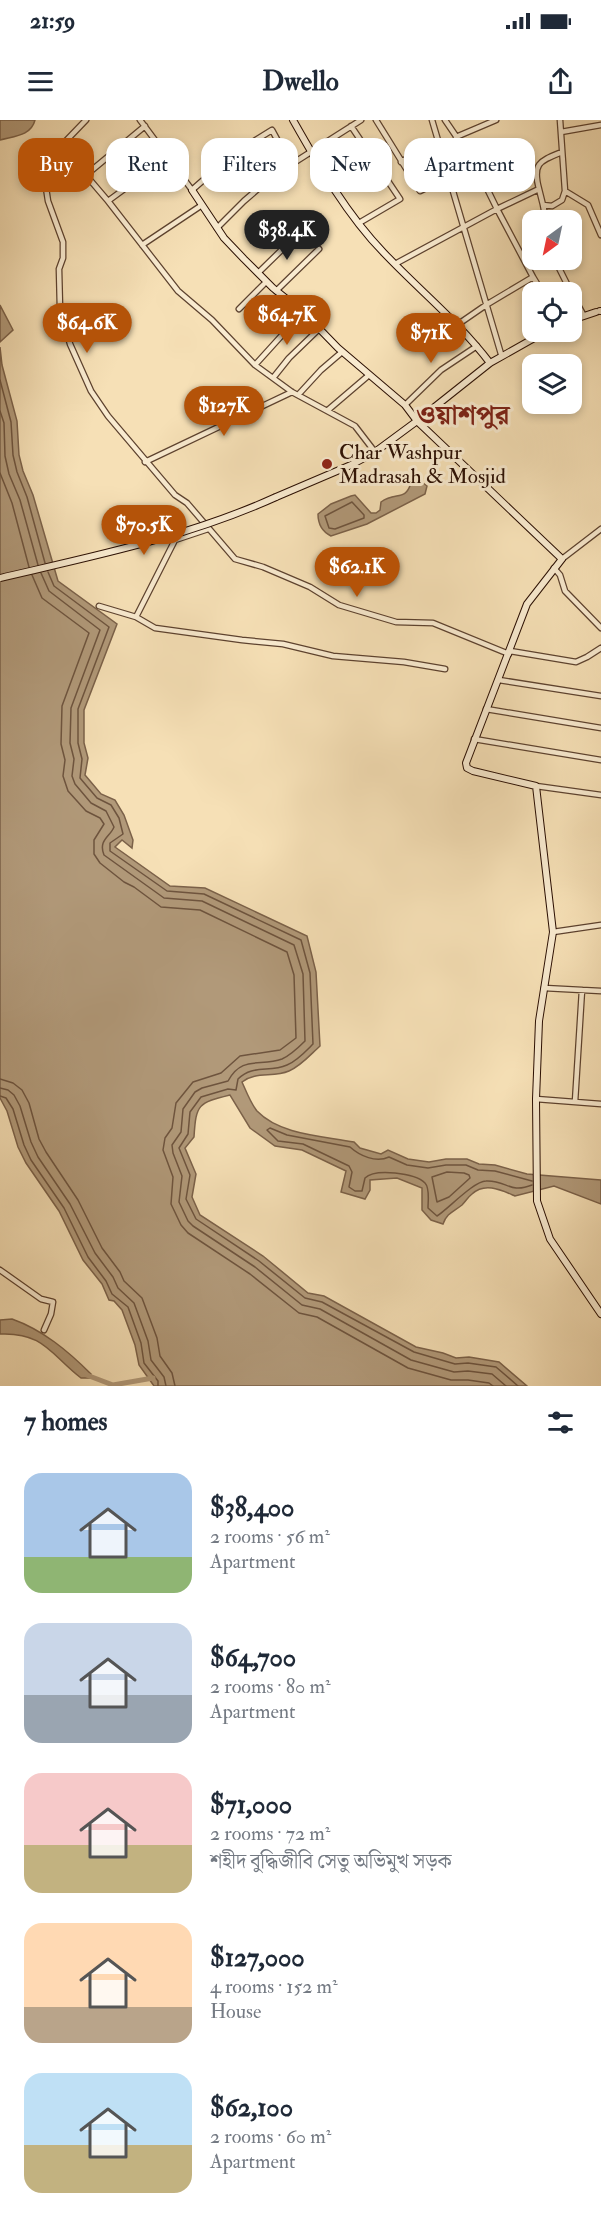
<!DOCTYPE html>
<meta charset="utf-8">
<style>
body{margin:0;font-family:"IM FELL Double Pica","Noto Serif Bengali",serif;background:#f2f2f3;color:#1f2937;height:100vh;display:flex;flex-direction:column;font-size:22px;white-space:nowrap}
*{box-sizing:border-box;margin:0}
p{font-size:20px;color:#747a83}
.icon{flex:none;width:33px;height:33px;fill:none;stroke:currentColor;stroke-width:2;stroke-linecap:round;stroke-linejoin:round}
.map{position:relative;height:1266px;overflow:hidden}
.sheet{display:flex;flex-direction:column;background:#fff;flex:1}
.sheet>*{flex:none}
.guide{position:absolute;left:18px;top:18px;width:566px;height:54px;display:flex;gap:12px}
.needle{width:39px;rotate:213deg}
.fabs{position:absolute;left:522px;top:90px;display:grid;gap:12px}
.fabs a{display:grid;place-items:center;width:60px;height:60px;border-radius:12px;background:#fff;box-shadow:0 3px 9px #0003;font-size:30px}
.price{position:absolute;translate:-50% -51px;padding:0 14px;border-radius:21px;background:#b45309;color:#fff;font-size:20px;line-height:39px;filter:drop-shadow(0 2px 3px #0008)}
.price::after{content:'';position:absolute;left:50%;top:36px;width:18px;height:14px;margin-left:-9px;background:inherit;clip-path:polygon(0 0,100% 0,50% 100%)}
.price.current{background:#222;color:#fff}
ul{padding:0;list-style:none}
li{display:flex;align-items:center;gap:18px;height:150px;padding:0 24px}
li span{display:grid;place-items:center;flex:none;width:168px;height:120px;border-radius:18px;color:#555}
li>.icon{margin-inline-start:auto}
span .icon{width:72px;height:72px;fill:#fffc;stroke-width:1}
li b{font-size:26px}
h2{display:flex;justify-content:space-between;align-items:center;height:72px;padding:0 24px;font-size:26px}
.pill{padding:0 21px;border-radius:18px;background:#fff;box-shadow:0 3px 9px #0003;font-size:21px;line-height:54px}
.pill.current{background:#b45309;color:#fff}
.status{display:flex;justify-content:space-between;align-items:center;height:42px;padding:0 30px;background:#fff;direction:ltr}
.status svg{height:16px;fill:currentColor}
header{display:flex;justify-content:space-between;align-items:center;height:78px;padding:0 24px;background:#fff;font-size:27px;font-weight:700}
.map>svg:first-child{display:block}
.water{fill:#b19979;stroke:#7b6149;stroke-width:1.5}
.lines{fill:none;stroke-linecap:round;stroke-linejoin:round}
.shore{stroke:#6e543e;stroke-width:1.5}
.canal{stroke:#b19979;stroke-width:5}
.street-casing{stroke:#5d422f;stroke-width:7}
.secondary-casing{stroke:#2a0e02;stroke-width:8}
.street{stroke:#f9ebd0;stroke-width:4.5}
.secondary{stroke:#f9ebd0;stroke-width:6}
.secondary-bridge-casing{stroke:#2a0e02;stroke-width:8;stroke-linecap:butt}
.secondary-bridge{stroke:#f9ebd0;stroke-width:6}
.poi-dot{fill:#8f2418;stroke:#f9ebd0;stroke-width:2}
.labels{text-anchor:middle;stroke-width:6;stroke-linejoin:round;paint-order:stroke}
.poi-label{font-size:21px;fill:#2a0e02;stroke:#f9ebd0;text-anchor:start}
.district-label{font-size:27px;font-weight:bold;fill:#7a1f14;stroke:#f9ebd0}
</style>
<div class="status"><b>21:59</b><svg viewBox="0 0 49 12"><path d="M0 12V9h3v3zM5 12V6h3v6zM10 12V3h3v9zM15 12V0h3v12zM26 1h20v11H26zM47 4h2v5h-2z"/></svg></div>
<header><svg class="icon" aria-label="menu" viewBox="0 0 24 24"><path d="M4 6h16M4 12h16M4 18h16"/></svg>Dwello<svg class="icon" aria-label="share" viewBox="0 0 24 24"><path d="M12 15V3M7 8l5-5 5 5M5 13v7h14v-7"/></svg></header>
<div class="map">
<svg width="601" height="1266" viewBox="0 0 601 1266">
<rect width="100%" height="100%" fill="#f6e0b6"/>
<filter id="stains"><feTurbulence type="fractalNoise" baseFrequency=".00333" numOctaves="4"/><feColorMatrix values="0 0 0 0 .2 0 0 0 0 .09 0 0 0 0 .02 0 0 0 .5 -.17"/></filter>
<radialGradient id="worn" r=".72"><stop offset=".6" stop-color="#630" stop-opacity="0"/><stop offset="1" stop-color="#630" stop-opacity=".3"/></radialGradient>
<path class="water" d="M0,0H35C31,16 14,16 0,20Z
M0,185L13,210L0,222Z
M0,227L2,245L17,301L19,335L23,351L33,375L58,461L117,504L84,590V623L88,638L85,655L101,674L115,680L124,695L133,720L132,728L122,720L115,727L170,766L205,768L307,816L316,852L320,926C311,934 301,946 289,951C273,958 256,951 242,962C246,971 251,984 257,991C280,1015 323,1016 354,1022L360,1028L381,1034L388,1030L408,1039L429,1042L446,1039H467L479,1044L495,1045L527,1054L601,1060V1084L554,1066L515,1076C501,1070 485,1062 472,1074C468,1077 466,1081 462,1085C453,1092 447,1093 443,1104L431,1100L422,1090V1068L397,1058L370,1060V1070L365,1079L341,1072L346,1051L302,1030L275,1026L250,1008L230,975C198,983 196,984 194,1017L185,1028L196,1054L192,1077L200,1095L263,1136L308,1173L324,1176L416,1227L443,1233L456,1238L469,1237L499,1242L527,1266H154L139,1245L135,1225L122,1190L114,1181L109,1180L102,1164L83,1140L59,1091L26,1043L18,1027L7,991L0,978Z
M419,360L427,366L425,374L367,404L331,416C323,412 318,404 318,394L331,384L351,376L355,375L371,393H376L380,390L381,382C396,371 405,382 411,363Z
M12,1199C43,1210 68,1231 91,1254L90,1258H81C51,1235 44,1212 0,1214V1200Z"/>
<g class="lines">
<path class="shore" d="M0,260L11,302L13,335L17,352L27,377L45,443
M0,291L4,303L5,336L9,354L20,380L38,445
M0,353L12,383L29,447
M352,382L364,395V398L335,409L329,408L325,396Z
M48,452L54,466L109,507L78,589V623L82,639L80,658L97,678L111,685L119,698L123,714L110,723V731L167,771L204,774L301,820L310,853L313,924C306,931 297,941 287,945C269,953 253,944 238,959L236,970L228,969L201,977L190,992L188,1014L179,1028L190,1055L186,1079L196,1099L259,1141L305,1178L322,1182L414,1232L455,1244L468,1243L496,1247L518,1266
M41,453L49,471L100,510L71,588L70,623L74,639L72,656L75,664L91,683L106,691L114,707C110,717 98,720 104,735L164,778L202,781L294,825L303,854L305,921C299,927 291,935 282,939C260,947 242,935 228,961L202,968L195,972L183,989L181,1012L172,1025L173,1033L182,1056L179,1082L188,1101L193,1106L255,1147L302,1185L320,1189L411,1240L454,1252L468,1251L492,1254L506,1266
M32,455L42,478L89,513L62,586L61,624L65,640L63,656L68,671L86,691L100,698L104,704L94,720V734L100,743L124,762L134,767L161,787L200,790L287,832L294,855L296,918L280,930L240,936L221,953L193,962L176,983L172,1008L165,1018L163,1030L173,1057L171,1084L181,1105L188,1113L250,1154L299,1193L317,1197L408,1248L451,1260H468L489,1263L493,1266
M0,959L13,963L22,970L29,983L39,1019L46,1032L78,1080L102,1128L120,1152L124,1161L142,1178L157,1218L160,1236L172,1253L175,1266
M0,968L8,970L14,975L20,986L31,1022L38,1037L70,1084L95,1133L113,1157L118,1168L134,1183L148,1221L151,1240L164,1257L166,1266
M0,976L6,978L13,989L24,1025L31,1040L64,1088L88,1137L106,1161L112,1174L128,1187L141,1223L144,1243L158,1261V1266
M447,1052L464,1053L469,1055L470,1058L449,1077L437,1082L432,1057Z
M532,1061L495,1051L478,1050L466,1045H446L428,1048L407,1045L389,1037C376,1043 360,1036 350,1027L287,1015L270,1008L267,1010L278,1021L303,1024L349,1046L352,1052L349,1067L355,1071H362L365,1058C375,1048 415,1053 425,1063C430,1068 428,1081 428,1088L437,1096C448,1089 474,1061 486,1061C507,1060 509,1074 532,1065"/>
<path class="canal" d="M84,1254L113,1265L153,1258"/>
<g class="street-casing">
<path id="street" d="M140,0L192,70L233,34L272,10L291,45
M376,0L420,71L475,44
M432,0L501,234
M445,0L475,44L497,89L539,69L543,85L552,86L562,80L565,71
M560,0L565,71L588,85L601,115
M351,6L400,79L359,103
M561,12L601,5
M456,17L496,0
M61,26L86,0
M401,42L426,27
M86,55L145,6
M539,69C532,43 540,41 562,32
M108,81L168,37
M543,85L546,100
M217,108L244,81L273,56L361,0
M142,125L202,85
M555,140L571,172
M395,144L497,89L533,157L486,185L457,205
M258,153L300,112
M533,157L542,172
M276,171L319,129
M572,174L584,196
M239,189L266,162
M255,245L303,192
M273,258L289,238L319,209
M298,275L321,250L342,232
M405,285L441,250L477,226
M328,290L369,255
M375,332L355,306L292,272L255,245L212,200L178,171L108,81L61,26L41,35L48,81L63,122V138L59,149L60,189L70,224L91,271L108,296L175,375L187,383L235,439L263,447L310,467L339,485L396,502L433,503L509,534
M145,342L292,272
M562,439L601,409
M554,448L560,455L565,471L601,508
M99,486L136,497L155,508L242,520L283,524L333,536L404,542L445,549
M136,497L175,420L208,409
M510,531L576,542L587,537L601,528
M499,560L601,576
M486,589L601,608
M474,619L601,640
M536,666L601,675
M553,812L601,805
M544,868L601,871
M536,979L601,984
M575,982L582,870
M0,1150L41,1179L53,1182L51,1194L44,1210"/>
</g>
<g class="secondary-casing">
<path id="secondary" d="M293,0C319,46 347,95 384,133C419,170 459,202 490,243
M192,70L224,118L244,139L273,168L303,192L338,228L405,285L417,301L562,439L527,484L466,643L467,648L473,651L536,666L553,812L539,901L536,979L537,1081L550,1119L601,1194
M600,191H601
M572,200L596,192
M276,377L351,345L375,332L417,301L490,243L545,212"/>
</g>
<use href="#street" class="street"/>
<use href="#secondary" class="secondary"/>
<g class="secondary-bridge-casing">
<path id="secondary-bridge" d="M0,458C94,436 188,417 276,377"/>
</g>
<use href="#secondary-bridge" class="secondary-bridge"/>
</g>
<circle class="poi-dot" cx="327" cy="344" r="6"/>
<g class="labels">
<g class="poi-label">
<text x="339" y="339">Char Washpur<tspan x="339" dy="24">Madrasah &amp; Mosjid</tspan></text>
</g>
<g class="district-label">
<text x="463" y="304">ওয়াশপুর</text>
</g>
</g>
<rect width="100%" height="100%" filter="url(#stains)"/>
<rect width="100%" height="100%" fill="url(#worn)"/>
</svg>
<div class="fabs">
<a><svg class="needle" viewBox="-14 -14 28 28"><path d="M0-13l5 13h-10z" fill="#e53935"/><path d="M0 13l5-13h-10z" fill="#747a83"/></svg></a>
<a><svg class="icon" aria-label="locate" viewBox="0 0 24 24"><circle cx="12" cy="12" r="6"/><path d="M12 2v4M12 18v4M2 12h4M18 12h4"/></svg></a>
<a><svg class="icon" aria-label="layers" viewBox="0 0 24 24"><path d="M12 4l9 5-9 5-9-5zM3 14l9 5 9-5"/></svg></a>
</div>
<b class="price current" style="left:287px;top:141px">$38.4K</b>
<b class="price" style="left:287px;top:226px">$64.7K</b>
<b class="price" style="left:87px;top:234px">$64.6K</b>
<b class="price" style="left:431px;top:244px">$71K</b>
<b class="price" style="left:224px;top:317px">$127K</b>
<b class="price" style="left:144px;top:436px">$70.5K</b>
<b class="price" style="left:357px;top:478px">$62.1K</b>
<div class="guide">
<a class="pill current">Buy</a>
<a class="pill">Rent</a>
<a class="pill">Filters</a>
<a class="pill">New</a>
<a class="pill">Apartment</a>
</div>
</div>
<section class="sheet">
<h2>7 homes<svg class="icon" aria-label="filters" viewBox="0 0 24 24"><path d="M4 7h16M4 17h16"/><circle cx="9" cy="7" r="2"/><circle cx="15" cy="17" r="2"/></svg></h2>
<ul>
<li><span style="background:linear-gradient(#a9c7e8 70%,#8fb573 0)"><svg class="icon" aria-label="home" viewBox="0 0 24 24"><path d="M3 11l9-7 9 7M6 9v11h12V9"/></svg></span><div><b>$38,400</b><p>2 rooms · 56 m²</p><p>Apartment</p></div></li>
<li><span style="background:linear-gradient(#c9d6e8 60%,#9aa5b1 0)"><svg class="icon" aria-label="home" viewBox="0 0 24 24"><path d="M3 11l9-7 9 7M6 9v11h12V9"/></svg></span><div><b>$64,700</b><p>2 rooms · 80 m²</p><p>Apartment</p></div></li>
<li><span style="background:linear-gradient(#f6c9c9 60%,#c2b280 0)"><svg class="icon" aria-label="home" viewBox="0 0 24 24"><path d="M3 11l9-7 9 7M6 9v11h12V9"/></svg></span><div><b>$71,000</b><p>2 rooms · 72 m²</p><p>শহীদ বুদ্ধিজীবি সেতু অভিমুখ সড়ক</p></div></li>
<li><span style="background:linear-gradient(#ffd9b3 70%,#b9a48a 0)"><svg class="icon" aria-label="home" viewBox="0 0 24 24"><path d="M3 11l9-7 9 7M6 9v11h12V9"/></svg></span><div><b>$127,000</b><p>4 rooms · 152 m²</p><p>House</p></div></li>
<li><span style="background:linear-gradient(#bfe0f5 60%,#c2b280 0)"><svg class="icon" aria-label="home" viewBox="0 0 24 24"><path d="M3 11l9-7 9 7M6 9v11h12V9"/></svg></span><div><b>$62,100</b><p>2 rooms · 60 m²</p><p>Apartment</p></div></li>
</ul>
</section>
